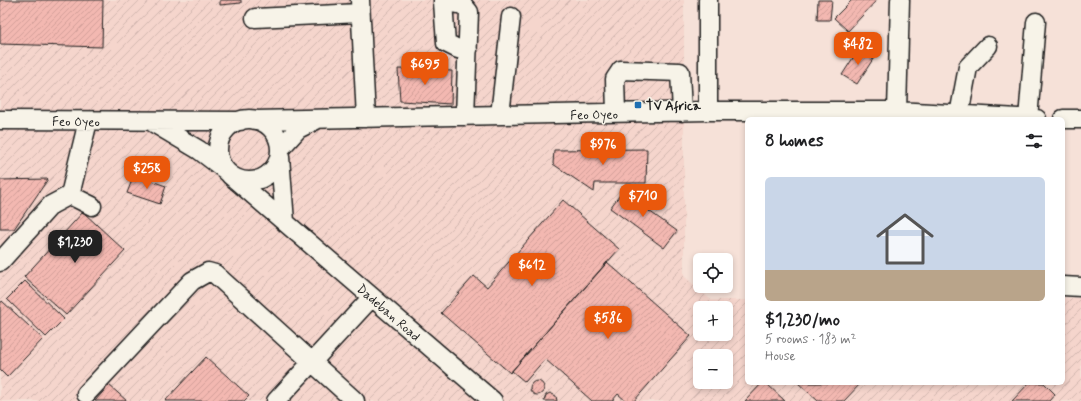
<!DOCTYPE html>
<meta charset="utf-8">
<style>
body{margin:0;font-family:Mynerve,sans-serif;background:#f6f6f6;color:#202124;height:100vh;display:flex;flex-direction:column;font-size:15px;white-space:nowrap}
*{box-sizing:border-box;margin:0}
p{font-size:13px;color:#757577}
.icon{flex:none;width:22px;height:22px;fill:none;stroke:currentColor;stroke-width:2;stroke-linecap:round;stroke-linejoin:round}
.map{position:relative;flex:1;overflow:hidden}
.panel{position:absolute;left:745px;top:117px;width:320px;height:268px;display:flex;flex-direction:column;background:#fff;border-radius:6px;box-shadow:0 2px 6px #0003}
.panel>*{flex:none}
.tools{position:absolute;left:693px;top:253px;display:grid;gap:8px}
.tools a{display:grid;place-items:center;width:40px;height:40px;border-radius:6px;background:#fff;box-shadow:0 2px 6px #0003;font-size:20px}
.price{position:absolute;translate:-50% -34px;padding:0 9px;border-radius:8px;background:#ea580c;color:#fff;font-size:13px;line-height:26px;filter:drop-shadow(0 1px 2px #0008)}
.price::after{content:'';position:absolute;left:50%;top:24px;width:12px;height:9px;margin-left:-6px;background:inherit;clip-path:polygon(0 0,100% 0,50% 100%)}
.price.on{background:#222;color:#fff}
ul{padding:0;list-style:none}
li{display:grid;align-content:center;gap:8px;height:212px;padding:0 20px}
li span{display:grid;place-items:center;height:124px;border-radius:6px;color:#555}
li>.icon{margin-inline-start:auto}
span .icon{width:72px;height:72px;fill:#fffc;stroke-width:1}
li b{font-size:17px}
h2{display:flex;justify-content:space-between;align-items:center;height:48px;padding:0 20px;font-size:17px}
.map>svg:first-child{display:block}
.industrial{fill:url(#industrial-furrows);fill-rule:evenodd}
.building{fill:url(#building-hatch);stroke:#1c1c1c}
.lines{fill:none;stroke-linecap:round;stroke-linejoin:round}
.minor-casing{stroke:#1c1c1c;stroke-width:21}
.minor{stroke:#f7f3e8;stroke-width:18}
.poi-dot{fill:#1f6fb2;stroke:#f7f3e8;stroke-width:1.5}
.labels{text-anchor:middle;stroke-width:3;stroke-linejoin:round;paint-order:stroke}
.poi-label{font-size:13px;font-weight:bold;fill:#1c1c1c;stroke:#f7f3e8;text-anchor:start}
.street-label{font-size:13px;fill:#1c1c1c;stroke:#f7f3e8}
</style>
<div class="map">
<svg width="1081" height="401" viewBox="0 0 1081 401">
<defs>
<pattern id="industrial-furrows" width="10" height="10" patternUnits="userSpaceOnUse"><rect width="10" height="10" fill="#f5d5cc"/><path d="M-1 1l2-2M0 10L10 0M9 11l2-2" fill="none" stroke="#d1b6af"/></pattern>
<pattern id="building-hatch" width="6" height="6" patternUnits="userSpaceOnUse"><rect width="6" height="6" fill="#f3b8b1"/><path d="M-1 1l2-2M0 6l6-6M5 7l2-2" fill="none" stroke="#d09e98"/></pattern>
</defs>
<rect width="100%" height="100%" fill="#f6e1d8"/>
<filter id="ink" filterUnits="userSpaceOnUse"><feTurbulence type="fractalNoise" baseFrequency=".025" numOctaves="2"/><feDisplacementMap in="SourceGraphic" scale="8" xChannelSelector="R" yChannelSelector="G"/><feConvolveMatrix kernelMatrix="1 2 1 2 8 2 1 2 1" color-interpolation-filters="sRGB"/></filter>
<g filter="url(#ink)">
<path class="industrial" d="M0,0H684V276L711,300H747V383H1063V298H1081V401H0ZM700,308H726V334H700ZM700,356H726V382H700Z"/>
<path class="building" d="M0,0H103L102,47L0,44Z
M220,0H241V3L220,5Z
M818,0H832L830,20H817Z
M852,0H877L848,31L834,18Z
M860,47L875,56L857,84L842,75Z
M398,69L452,71L451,104L400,101Z
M647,149L646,183H595L594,192L553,164L554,150Z
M134,175L166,186L160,204L127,193Z
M48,179L14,229H0V180Z
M623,191L634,199L638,193L653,205L649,211L677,231L664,248L610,208Z
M563,200L619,249L510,373L441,313L474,276L487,287Z
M83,212L125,251L66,315L24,277Z
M607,262L691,336L634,401H626L618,394L612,401H592L545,359L525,382L512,371Z
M25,281L64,319L46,337L7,299Z
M2,301L43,339L7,377L0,370V304Z
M206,357L249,396L244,401H165Z
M530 388a7 7 0 1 1 14 0a7 7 0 1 1-14 0Z
M762,383H766L785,401H745Z
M798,383H861L844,401H818Z
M1029,383H1044L1055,394L1049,401H1012Z
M109,385L127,401H95Z
M550,393L556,396L557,401H544L546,395Z"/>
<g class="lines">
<g class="minor-casing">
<path id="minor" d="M360,0L366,118
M443,0V2L459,4L464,6L469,12L465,116
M708,0V111
M443,2L446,43L458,49L468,50
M255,18L360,13
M897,111L900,0
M616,113L615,79L621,70L680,72L682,112
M500,115L511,17
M959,115L968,67L988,46
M1028,119L1036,22
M1063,119H1081
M218 150a31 31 0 1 1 62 0a31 31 0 1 1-62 0Z
M0,120L240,121
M255,120L708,111H897L1037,119
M88,121L70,195L92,206
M152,122L199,150L224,169
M280,149L298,129L316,120
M280,157L285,222
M230,175L493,401
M0,262L51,205L70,195
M1063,286L1081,287
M86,394L192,281L208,272L215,274L312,362L276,401
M355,401L312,362L372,297"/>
</g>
<use href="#minor" class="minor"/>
</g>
</g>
<rect class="poi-dot" x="634" y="101" width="8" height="8" rx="2"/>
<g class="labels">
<g class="poi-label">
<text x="646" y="110">TV Africa</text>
</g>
<g class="street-label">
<text transform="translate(594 114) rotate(-1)" y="5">Feo Oyeo</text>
<text transform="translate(76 121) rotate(1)" y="5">Feo Oyeo</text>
<text transform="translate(389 312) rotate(41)" y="5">Dadeban Road</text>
</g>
</g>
</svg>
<div class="tools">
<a><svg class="icon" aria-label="locate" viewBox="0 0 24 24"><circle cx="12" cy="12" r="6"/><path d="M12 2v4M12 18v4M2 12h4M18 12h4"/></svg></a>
<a>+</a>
<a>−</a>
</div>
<b class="price" style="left:858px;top:66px">$482</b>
<b class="price" style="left:425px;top:86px">$695</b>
<b class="price" style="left:603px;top:166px">$976</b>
<b class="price" style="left:147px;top:190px">$258</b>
<b class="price" style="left:643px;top:218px">$710</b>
<b class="price on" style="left:75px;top:264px">$1,230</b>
<b class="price" style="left:532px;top:287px">$612</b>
<b class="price" style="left:608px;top:340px">$586</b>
<section class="panel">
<h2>8 homes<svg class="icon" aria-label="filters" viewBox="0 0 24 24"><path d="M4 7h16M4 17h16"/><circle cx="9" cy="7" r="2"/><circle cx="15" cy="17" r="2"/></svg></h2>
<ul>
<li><span style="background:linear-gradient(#c9d6e8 75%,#b9a48a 0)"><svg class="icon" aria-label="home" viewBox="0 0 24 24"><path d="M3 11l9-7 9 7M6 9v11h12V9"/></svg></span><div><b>$1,230/mo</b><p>5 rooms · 183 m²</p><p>House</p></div></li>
</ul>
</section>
</div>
